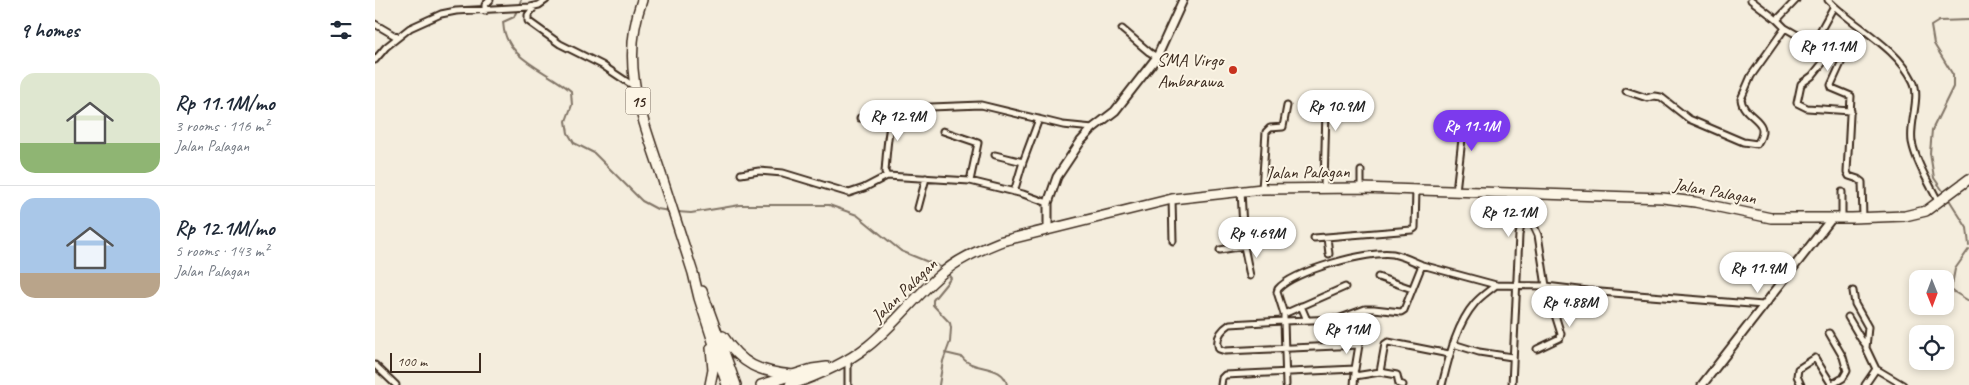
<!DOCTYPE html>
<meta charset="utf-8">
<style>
body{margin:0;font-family:Caveat,sans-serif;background:#f6f6f7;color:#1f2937;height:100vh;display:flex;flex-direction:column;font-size:19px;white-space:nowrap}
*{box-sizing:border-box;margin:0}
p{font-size:16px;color:#747a83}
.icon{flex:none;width:28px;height:28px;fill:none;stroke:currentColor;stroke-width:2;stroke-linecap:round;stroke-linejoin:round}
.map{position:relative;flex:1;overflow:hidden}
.drawer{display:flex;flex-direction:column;background:#fff;width:375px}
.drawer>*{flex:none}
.needle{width:32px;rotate:179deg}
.controls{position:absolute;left:1534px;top:270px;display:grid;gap:10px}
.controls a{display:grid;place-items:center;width:45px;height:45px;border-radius:10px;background:#fff;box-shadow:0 2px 8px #0003;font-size:25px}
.scale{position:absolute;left:15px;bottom:12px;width:91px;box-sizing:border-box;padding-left:5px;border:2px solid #3b2a1e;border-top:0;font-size:14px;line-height:18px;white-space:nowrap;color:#3b2a1e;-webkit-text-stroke:4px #fcf5e5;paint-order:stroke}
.price{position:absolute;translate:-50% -42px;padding:0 11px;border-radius:18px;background:#fff;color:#222;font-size:16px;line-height:32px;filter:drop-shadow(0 1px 2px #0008)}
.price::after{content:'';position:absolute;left:50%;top:30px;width:15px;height:11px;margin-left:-8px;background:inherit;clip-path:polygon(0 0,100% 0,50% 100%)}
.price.selected{background:#7c3aed;color:#fff}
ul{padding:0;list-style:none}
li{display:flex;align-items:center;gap:15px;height:125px;padding:0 20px}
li+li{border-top:1px solid #e0e1e3}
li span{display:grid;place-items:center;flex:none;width:140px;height:100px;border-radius:15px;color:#555}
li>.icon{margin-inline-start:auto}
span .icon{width:60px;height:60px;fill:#fffc;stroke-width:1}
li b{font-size:21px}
h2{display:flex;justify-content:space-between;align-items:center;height:60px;padding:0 20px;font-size:21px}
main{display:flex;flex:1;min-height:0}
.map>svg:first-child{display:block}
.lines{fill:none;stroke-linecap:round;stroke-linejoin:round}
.stream{stroke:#817466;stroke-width:2}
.minor-casing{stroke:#3b2a1e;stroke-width:9}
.tertiary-casing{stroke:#3b2a1e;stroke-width:11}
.primary-casing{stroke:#3b2a1e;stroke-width:12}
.trunk-casing{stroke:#3b2a1e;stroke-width:12}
.minor{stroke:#fcf5e5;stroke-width:5}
.tertiary{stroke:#fcf5e5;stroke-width:7}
.primary{stroke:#fcf5e5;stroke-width:9}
.trunk{stroke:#fcf5e5;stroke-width:9}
.poi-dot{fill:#c8321e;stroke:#fcf5e5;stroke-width:2}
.labels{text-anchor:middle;stroke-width:4;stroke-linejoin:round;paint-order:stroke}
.shield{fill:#fcf5e5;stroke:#75675a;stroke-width:1}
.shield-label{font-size:16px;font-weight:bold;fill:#3b2a1e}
.poi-label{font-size:18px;fill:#3b2a1e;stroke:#fcf5e5;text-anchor:end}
.street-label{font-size:18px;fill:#3b2a1e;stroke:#fcf5e5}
</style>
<main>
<section class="drawer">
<h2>9 homes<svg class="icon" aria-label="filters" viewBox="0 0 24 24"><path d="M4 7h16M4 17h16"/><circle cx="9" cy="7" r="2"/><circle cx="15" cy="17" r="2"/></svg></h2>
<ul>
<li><span style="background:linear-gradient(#dfe7d0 70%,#8fb573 0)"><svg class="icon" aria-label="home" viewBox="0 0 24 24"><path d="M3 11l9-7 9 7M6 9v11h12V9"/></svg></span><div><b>Rp 11.1M/mo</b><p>3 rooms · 116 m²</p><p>Jalan Palagan</p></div></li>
<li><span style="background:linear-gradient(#a9c7e8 75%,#b9a48a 0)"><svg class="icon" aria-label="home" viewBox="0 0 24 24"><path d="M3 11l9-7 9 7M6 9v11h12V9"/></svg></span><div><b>Rp 12.1M/mo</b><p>5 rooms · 143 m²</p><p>Jalan Palagan</p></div></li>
</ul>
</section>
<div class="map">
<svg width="1594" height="385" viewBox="0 0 1594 385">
<rect width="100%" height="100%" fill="#f4eddd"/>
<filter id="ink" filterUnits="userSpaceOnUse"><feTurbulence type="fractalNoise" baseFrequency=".02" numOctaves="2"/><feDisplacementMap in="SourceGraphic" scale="10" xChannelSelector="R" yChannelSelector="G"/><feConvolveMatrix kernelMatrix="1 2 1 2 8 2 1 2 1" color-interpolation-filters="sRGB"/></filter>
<g filter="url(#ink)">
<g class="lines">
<path class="stream" d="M144,5L146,0
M142,10L139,17L128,22C129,59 172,70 196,91L197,105L191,121L193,133L199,143L219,153L267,201L282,209L295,211
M1570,194L1559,178L1555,153L1557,130L1578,87V75L1559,44L1556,26L1564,21L1594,20
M1573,198L1592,228L1594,245
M302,212L316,213L365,205H454L482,215L526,251L568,268
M1594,249L1580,269L1576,290L1594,301
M570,353L587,357C597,372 629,363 632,385
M564,385L568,361L575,342L576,328L575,323L558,305V300L576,278L572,273"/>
<g class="minor-casing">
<path id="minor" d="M1376,0L1402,20L1410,28L1438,44L1459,6
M1453,0C1479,27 1521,46 1538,81C1546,97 1534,123 1537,142C1541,162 1554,183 1563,201
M160,6L153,15V21L185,44L227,65L260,87
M110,11V5L115,0
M1402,20L1421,0
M0,24L22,37
M747,29L774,52L782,57
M1438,44L1467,61L1456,85L1457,88L1476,96L1472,172L1474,176L1483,179L1487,182L1488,218
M1454,55L1437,76L1426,84L1422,103L1432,108L1476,111
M0,60L11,47L35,28L66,14L81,11L155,7L164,5L171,0
M1251,91L1272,98L1279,96L1286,97L1314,119L1368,142L1382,144C1399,119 1368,119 1366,99L1376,76L1410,28
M935,103L948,105L951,109L949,187
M485,118H517
M568,131L603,143L595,181
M1076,133L1084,134L1087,139L1081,191
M620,155L648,162
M366,174L384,171L408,173L474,193L489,188L512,176
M986,188V171
M887,189L891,132L895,128L908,127L912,106
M866,191L869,246L875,276
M639,192L648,162L664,119
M1467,192V218
M797,199L798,241
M673,203L648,194L595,181L512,176L510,172C511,160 513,120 520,112C523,109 527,108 531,108L606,105L688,125L718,128
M543,208L551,178
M1151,209L1163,235L1171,286L1186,334L1185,338L1162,349
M952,237L954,254
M939,238L1037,230L1040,228L1041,190
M845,250L869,246
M1003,277L1037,289
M970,287L909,314V321L855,324C846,330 840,338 844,349L850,351L984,345L990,309
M1478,291L1480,304L1493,327L1491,348L1501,369L1528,385
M926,306L932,320
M909,314L902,292L903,289C918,271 994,250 1018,254C1028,256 1038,261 1047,265
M974,315L976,319L988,320
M1473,317L1486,339L1490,344
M1454,333L1468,357L1472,371L1468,378L1456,385
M1078,344L1104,352L1137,357
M473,359V385
M0,365L21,385
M1005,372L1010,344L1013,342L1074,354
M980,376L1005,372L1022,375L1024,384L1028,385
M846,385L847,378L850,375L980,369L984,345
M911,385L909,321L963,319L990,309H999L1026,312L1029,310L1047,265L1121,285L1171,286L1213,291L1388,305
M979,385L980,373
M1067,385C1074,357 1081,325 1100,303C1106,296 1114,291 1121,285
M1137,385L1144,235L1153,193
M1426,385L1422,376L1423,369L1440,358L1457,385
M1490,385L1501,369"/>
</g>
<g class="tertiary-casing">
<path id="tertiary" d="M673,229V203L682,177L706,141L718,128L740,111L782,57L808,0
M1327,385L1457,218"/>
</g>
<g class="primary-casing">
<path id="primary" d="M386,385L437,369L452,367
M415,385C442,376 471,363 493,346C519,325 539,298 564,276C582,259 605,250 627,241L797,199L887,189L986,188L1288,198L1320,202L1396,218H1477L1530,216L1551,211L1594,179"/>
</g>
<g class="trunk-casing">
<path id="trunk" d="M267,0C245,63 265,111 285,171C296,205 307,239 318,273L324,298L352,385
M327,291L361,385
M348,336C367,365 384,372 418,375
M335,385L338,370L336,348"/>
</g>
<use href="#minor" class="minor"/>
<use href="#tertiary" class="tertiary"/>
<use href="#primary" class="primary"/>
<use href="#trunk" class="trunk"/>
</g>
</g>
<circle class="poi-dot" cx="858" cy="70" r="5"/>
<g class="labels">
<rect class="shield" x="250.5" y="87.5" width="25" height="27" rx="4"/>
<g class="shield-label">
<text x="263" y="107">15</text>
</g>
<g class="poi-label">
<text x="848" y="66">SMA Virgo<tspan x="848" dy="21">Ambarawa</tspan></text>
</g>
<g class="street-label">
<text transform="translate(933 172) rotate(-1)" y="6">Jalan Palagan</text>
<text transform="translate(1340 191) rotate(10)" y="6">Jalan Palagan</text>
<text transform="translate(529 290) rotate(-44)" y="6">Jalan Palagan</text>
</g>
</g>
</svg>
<div class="controls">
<a><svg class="needle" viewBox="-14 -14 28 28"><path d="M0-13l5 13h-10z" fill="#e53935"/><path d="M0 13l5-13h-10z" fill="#747a83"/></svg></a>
<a><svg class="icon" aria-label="locate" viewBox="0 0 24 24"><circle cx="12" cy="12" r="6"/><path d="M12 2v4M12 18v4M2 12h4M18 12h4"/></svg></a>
</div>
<div class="scale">100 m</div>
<b class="price" style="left:1453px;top:72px">Rp 11.1M</b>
<b class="price" style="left:961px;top:132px">Rp 10.9M</b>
<b class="price" style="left:523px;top:142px">Rp 12.9M</b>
<b class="price selected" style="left:1097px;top:152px">Rp 11.1M</b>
<b class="price" style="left:1134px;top:238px">Rp 12.1M</b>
<b class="price" style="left:882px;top:259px">Rp 4.69M</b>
<b class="price" style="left:1383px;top:294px">Rp 11.9M</b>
<b class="price" style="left:1195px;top:328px">Rp 4.88M</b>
<b class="price" style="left:972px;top:355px">Rp 11M</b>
</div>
</main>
